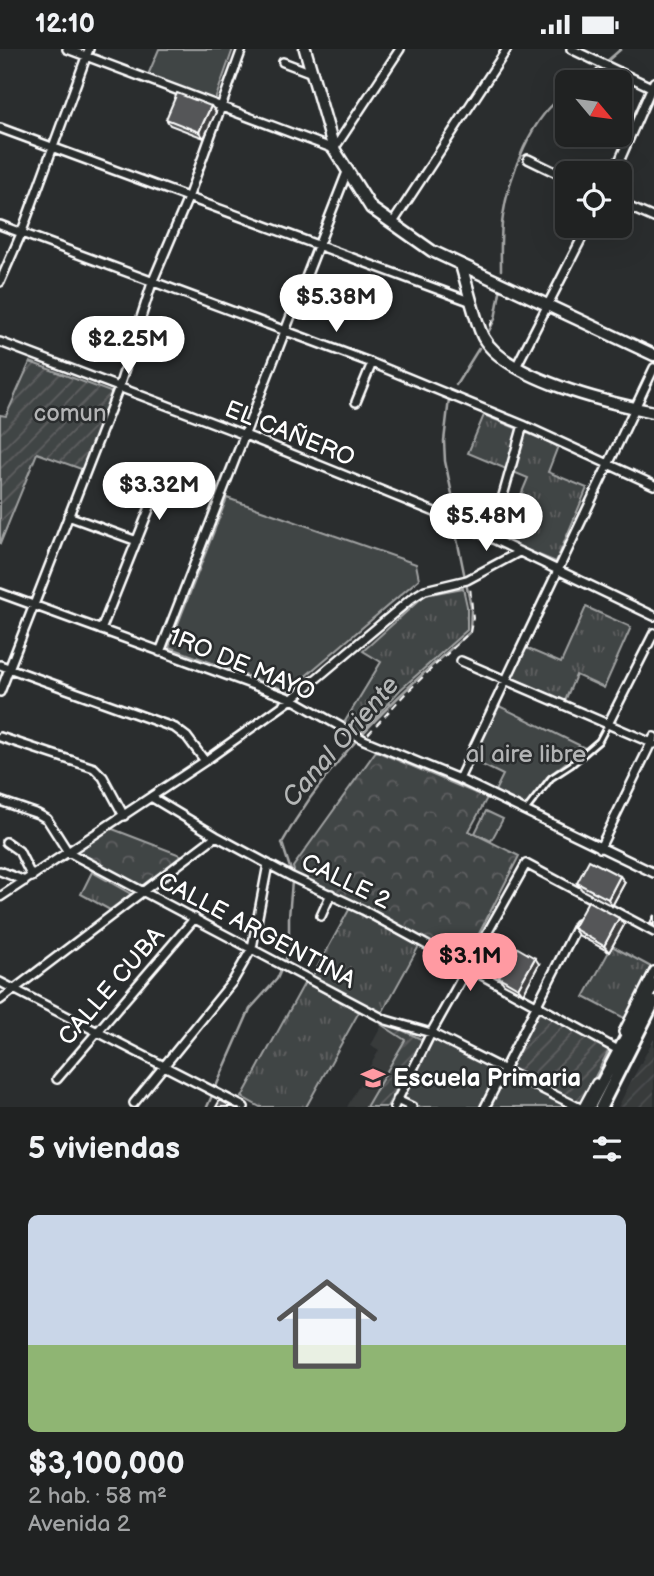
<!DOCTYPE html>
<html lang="es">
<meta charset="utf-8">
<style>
body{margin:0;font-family:"Balsamiq Sans",sans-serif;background:#282a2a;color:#f1f3f6;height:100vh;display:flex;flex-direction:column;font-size:26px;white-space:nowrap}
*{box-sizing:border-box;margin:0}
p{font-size:23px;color:#a2a4a5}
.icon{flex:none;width:38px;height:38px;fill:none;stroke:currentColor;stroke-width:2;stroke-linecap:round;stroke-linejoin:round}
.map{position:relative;height:1058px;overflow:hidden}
.drawer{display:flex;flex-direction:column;background:#202222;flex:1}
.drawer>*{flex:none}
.needle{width:46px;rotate:119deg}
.controls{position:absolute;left:555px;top:21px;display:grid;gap:14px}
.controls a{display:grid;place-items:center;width:77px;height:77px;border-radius:10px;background:#202222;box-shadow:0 7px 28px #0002,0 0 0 2px #3d3f40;font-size:35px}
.price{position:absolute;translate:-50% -60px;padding:0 16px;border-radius:24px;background:#fff;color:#222;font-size:23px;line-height:46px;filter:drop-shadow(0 2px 4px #0008)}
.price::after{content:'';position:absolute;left:50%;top:42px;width:21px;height:16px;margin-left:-10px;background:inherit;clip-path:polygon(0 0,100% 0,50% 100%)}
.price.active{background:#ff9aa2;color:#111}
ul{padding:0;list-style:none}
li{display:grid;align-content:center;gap:14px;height:371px;padding:0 28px}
li span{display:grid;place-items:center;height:217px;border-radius:10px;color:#555}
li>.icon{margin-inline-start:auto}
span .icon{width:126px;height:126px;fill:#fffc;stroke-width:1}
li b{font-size:30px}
h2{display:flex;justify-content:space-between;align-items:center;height:84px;padding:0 28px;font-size:30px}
.status{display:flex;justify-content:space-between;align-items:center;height:49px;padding:0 35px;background:#202222;direction:ltr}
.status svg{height:19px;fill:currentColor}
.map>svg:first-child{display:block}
.built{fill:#373a3b}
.industrial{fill:url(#industrial-furrows)}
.grass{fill:url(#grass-tufts);stroke:#a0a2a2;stroke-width:2}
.forest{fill:url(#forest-crowns);stroke:#a0a2a2;stroke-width:2}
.park{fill:#414445;stroke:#a0a2a2;stroke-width:2}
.garden{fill:url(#garden-furrows);stroke:#a0a2a2;stroke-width:2}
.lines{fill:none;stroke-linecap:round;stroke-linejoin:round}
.stream{stroke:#a6a7a7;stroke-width:2.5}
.lane-casing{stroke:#fff;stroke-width:9}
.street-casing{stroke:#fff;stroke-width:12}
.secondary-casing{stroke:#fff;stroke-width:15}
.primary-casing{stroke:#fff;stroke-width:16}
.path{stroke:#fff;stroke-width:2;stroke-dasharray:7 5;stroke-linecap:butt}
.lane{stroke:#2a2d2e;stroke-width:3.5}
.street{stroke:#2a2d2e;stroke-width:7}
.secondary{stroke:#2a2d2e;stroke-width:10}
.primary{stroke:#2a2d2e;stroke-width:10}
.wall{fill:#494b4c;stroke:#fff;stroke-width:2}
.shaded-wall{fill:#3c3d3e;stroke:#fff;stroke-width:2}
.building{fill:#555758;stroke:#fff;stroke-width:2}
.labels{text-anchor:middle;stroke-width:5;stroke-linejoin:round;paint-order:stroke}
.park-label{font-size:24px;fill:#b3b4b5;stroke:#2a2d2e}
.street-label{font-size:24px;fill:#fff;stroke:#2a2d2e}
.poi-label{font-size:24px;font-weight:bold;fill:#fff;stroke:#2a2d2e;text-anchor:start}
.water-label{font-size:26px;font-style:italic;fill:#b4b6b6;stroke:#2a2d2e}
</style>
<div class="status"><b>12:10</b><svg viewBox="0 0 49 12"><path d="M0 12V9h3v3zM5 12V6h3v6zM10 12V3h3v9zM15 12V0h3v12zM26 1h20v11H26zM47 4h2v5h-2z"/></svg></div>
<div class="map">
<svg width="654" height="1058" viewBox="0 0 654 1058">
<defs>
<pattern id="industrial-furrows" width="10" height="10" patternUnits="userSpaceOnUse" patternTransform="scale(1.75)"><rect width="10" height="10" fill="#373a3b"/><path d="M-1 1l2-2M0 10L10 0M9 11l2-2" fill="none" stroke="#4b4e4f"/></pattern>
<pattern id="grass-tufts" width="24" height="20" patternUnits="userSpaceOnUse" patternTransform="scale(1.75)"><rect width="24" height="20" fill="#414445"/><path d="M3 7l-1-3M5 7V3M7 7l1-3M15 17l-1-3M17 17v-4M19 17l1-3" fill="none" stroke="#5e6061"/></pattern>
<pattern id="forest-crowns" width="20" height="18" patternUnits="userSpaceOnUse" patternTransform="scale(1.75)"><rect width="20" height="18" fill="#414445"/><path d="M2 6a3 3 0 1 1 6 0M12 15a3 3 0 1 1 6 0" fill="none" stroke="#5e6061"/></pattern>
<pattern id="garden-furrows" width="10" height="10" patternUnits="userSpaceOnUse" patternTransform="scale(1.75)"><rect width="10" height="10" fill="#414445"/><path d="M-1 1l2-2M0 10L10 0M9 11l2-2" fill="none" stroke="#5e6061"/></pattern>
</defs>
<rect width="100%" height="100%" fill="#2a2d2e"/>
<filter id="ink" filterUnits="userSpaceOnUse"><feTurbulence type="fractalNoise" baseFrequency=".0143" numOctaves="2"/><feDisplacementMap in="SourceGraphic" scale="14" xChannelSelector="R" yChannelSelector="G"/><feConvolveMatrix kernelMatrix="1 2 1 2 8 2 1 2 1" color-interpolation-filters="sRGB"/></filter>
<g filter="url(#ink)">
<path class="built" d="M382,976L405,990L366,1058H347L379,1001L371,996Z"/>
<path class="industrial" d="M654,990V1058H618L629,1036Z"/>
<path class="grass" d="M484,366L558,397L548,423L587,439L556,513L502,491L528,429L468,404Z
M463,539L467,557V581L400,641L360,685L344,674L381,613L363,602L425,546Z
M586,558L631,578L604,639L576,626L565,652L512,629L526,599L561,614Z
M486,762L503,770L491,792L475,784Z
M92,823L131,845L110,861L81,845Z
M350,859L419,897L381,966L312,928Z
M612,897L653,919L626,970L584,948Z
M305,933L359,963L306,1058H260L242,1048Z"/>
<path class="forest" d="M376,702L487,749L469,782L519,807L466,910L297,835L293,818Z
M110,779L183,807L142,838L74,803Z"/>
<path class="park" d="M159,0H233L215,51L148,26Z
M227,449L416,515L419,530L288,642L169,598Z
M497,656L585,699L547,728L525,759L494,744L503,726L470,710Z
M433,986L571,1058H395Z"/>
<path class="garden" d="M30,313L113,344L84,421L37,404L0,495V366L6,367Z
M538,961L610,999L580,1057L508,1019Z
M387,974L423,991L387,1058H366L405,991L382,976Z"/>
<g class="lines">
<path class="stream" d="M606,13L621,0
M582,33L601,18
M501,221C501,203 500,184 503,167C509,128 531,65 567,45
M487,286L495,270L500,243
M456,336L479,299
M292,825L282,794C327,712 399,644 470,583L471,558L456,485V464L445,412L444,392L449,350
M207,1058L250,960L277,930L289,903V868L292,832"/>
<g class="lane-casing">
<path id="lane" d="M526,761L551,729L571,716L599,692L607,677"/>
</g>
<g class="street-casing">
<path id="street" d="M67,0L334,100L400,0
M571,0L653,39
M283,13L312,24
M0,79L472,253
M528,110L567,129
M614,124L654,33
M620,154L654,169
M392,175L507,0
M0,176L372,314L523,376L654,436
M0,233L21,185L89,0
M0,293L245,386L447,468L654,567
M516,318L588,177
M356,353L372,314
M68,467L137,492
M491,489L523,376
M0,544L292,650L364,691L459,730L654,824
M101,581L156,443
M160,603L347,123
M461,612L654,695
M0,616L175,679L187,688L205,712
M0,643L119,338L152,234L188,149L242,0
M608,675L654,584
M0,688L94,719L103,728L124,767
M459,730L654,319
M151,748L216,787L292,828L363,861L620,1002
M0,752L38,765L47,770L68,803L386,971L431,984L578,1058
M6,793L19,802L32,828
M600,799L654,688
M0,822L25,832
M0,848L205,712L292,650L412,549L425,541L467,531L519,503
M321,867L331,845
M0,933L244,1058
M0,951L216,787
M623,983L654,922
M57,1030L195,869
M397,1051L412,1058
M134,1054L233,932L252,899L268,815
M394,1058L431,984L526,815L654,883
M485,1058L578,875
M583,1058L596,1034"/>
</g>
<g class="secondary-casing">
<path id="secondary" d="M305,0L334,100L371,159L432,202L654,306
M461,216C467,235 475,272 483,288C506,330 609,354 654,363"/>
</g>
<g class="primary-casing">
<path id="primary" d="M589,1058L654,935
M601,1058L654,953"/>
</g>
<path class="path" d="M589,33L596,27L597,20
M490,278L494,267
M368,685L405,645L470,583L473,569L470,537"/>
<use href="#lane" class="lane"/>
<use href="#street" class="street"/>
<use href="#secondary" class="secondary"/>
<use href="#primary" class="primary"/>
</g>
<path class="wall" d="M216,63L204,89L170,76L166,70Z
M625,833L612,857L582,841L577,834Z
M624,876L609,903L578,886L573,879Z
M539,915L523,945L504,935L499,928Z"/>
<path class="shaded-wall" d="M211,57L216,63L204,89L199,83Z
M620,827L625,833L612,857L608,850Z
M619,869L624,876L609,903L604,897Z
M535,909L539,915L523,945L518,939Z"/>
<path class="building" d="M177,44L211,57L199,83L166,70Z
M589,811L620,827L608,850L577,834Z
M588,852L619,869L604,897L573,879Z
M654,866V876L650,874Z
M516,898L535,909L518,939L499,928Z
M220,1051L233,1058H216Z"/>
</g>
<defs>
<g id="school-bare" transform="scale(1.89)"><path d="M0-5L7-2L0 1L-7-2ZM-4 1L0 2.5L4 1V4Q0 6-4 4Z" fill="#ff9aa2" stroke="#2a2d2e" stroke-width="2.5" paint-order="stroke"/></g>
</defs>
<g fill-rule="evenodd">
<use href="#school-bare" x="373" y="1029"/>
</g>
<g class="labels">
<g class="park-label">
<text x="70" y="372">comun</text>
<text x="526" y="713">al aire libre</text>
</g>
<g class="street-label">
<text transform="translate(290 384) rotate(22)" y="8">EL CAÑERO</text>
<text transform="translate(242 615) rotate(22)" y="8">1RO DE MAYO</text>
<text transform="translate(346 832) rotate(26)" y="8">CALLE 2</text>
<text transform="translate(257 881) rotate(28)" y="8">CALLE ARGENTINA</text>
<text transform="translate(111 937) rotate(-49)" y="8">CALLE CUBA</text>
</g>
<g class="poi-label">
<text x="393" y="1037">Escuela Primaria</text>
</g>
<g class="water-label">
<text transform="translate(340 692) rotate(-49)" y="9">Canal Oriente</text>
</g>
</g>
</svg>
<div class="controls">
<a><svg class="needle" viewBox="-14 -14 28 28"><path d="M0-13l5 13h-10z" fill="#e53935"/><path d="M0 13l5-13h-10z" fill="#a2a4a5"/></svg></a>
<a><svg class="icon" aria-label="locate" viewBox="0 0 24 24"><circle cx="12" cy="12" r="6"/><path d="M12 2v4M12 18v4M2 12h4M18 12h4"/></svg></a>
</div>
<b class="price" style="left:336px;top:285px">$5.38M</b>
<b class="price" style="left:128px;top:327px">$2.25M</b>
<b class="price" style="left:159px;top:473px">$3.32M</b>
<b class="price" style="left:486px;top:504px">$5.48M</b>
<b class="price active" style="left:470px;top:944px">$3.1M</b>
</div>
<section class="drawer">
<h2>5 viviendas<svg class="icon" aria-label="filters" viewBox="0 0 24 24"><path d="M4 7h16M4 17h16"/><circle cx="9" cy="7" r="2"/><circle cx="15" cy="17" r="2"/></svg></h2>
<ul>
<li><span style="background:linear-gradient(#c9d6e8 60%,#8fb573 0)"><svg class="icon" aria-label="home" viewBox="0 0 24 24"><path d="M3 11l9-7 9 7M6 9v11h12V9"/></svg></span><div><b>$3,100,000</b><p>2 hab. · 58 m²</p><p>Avenida 2</p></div></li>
</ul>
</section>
